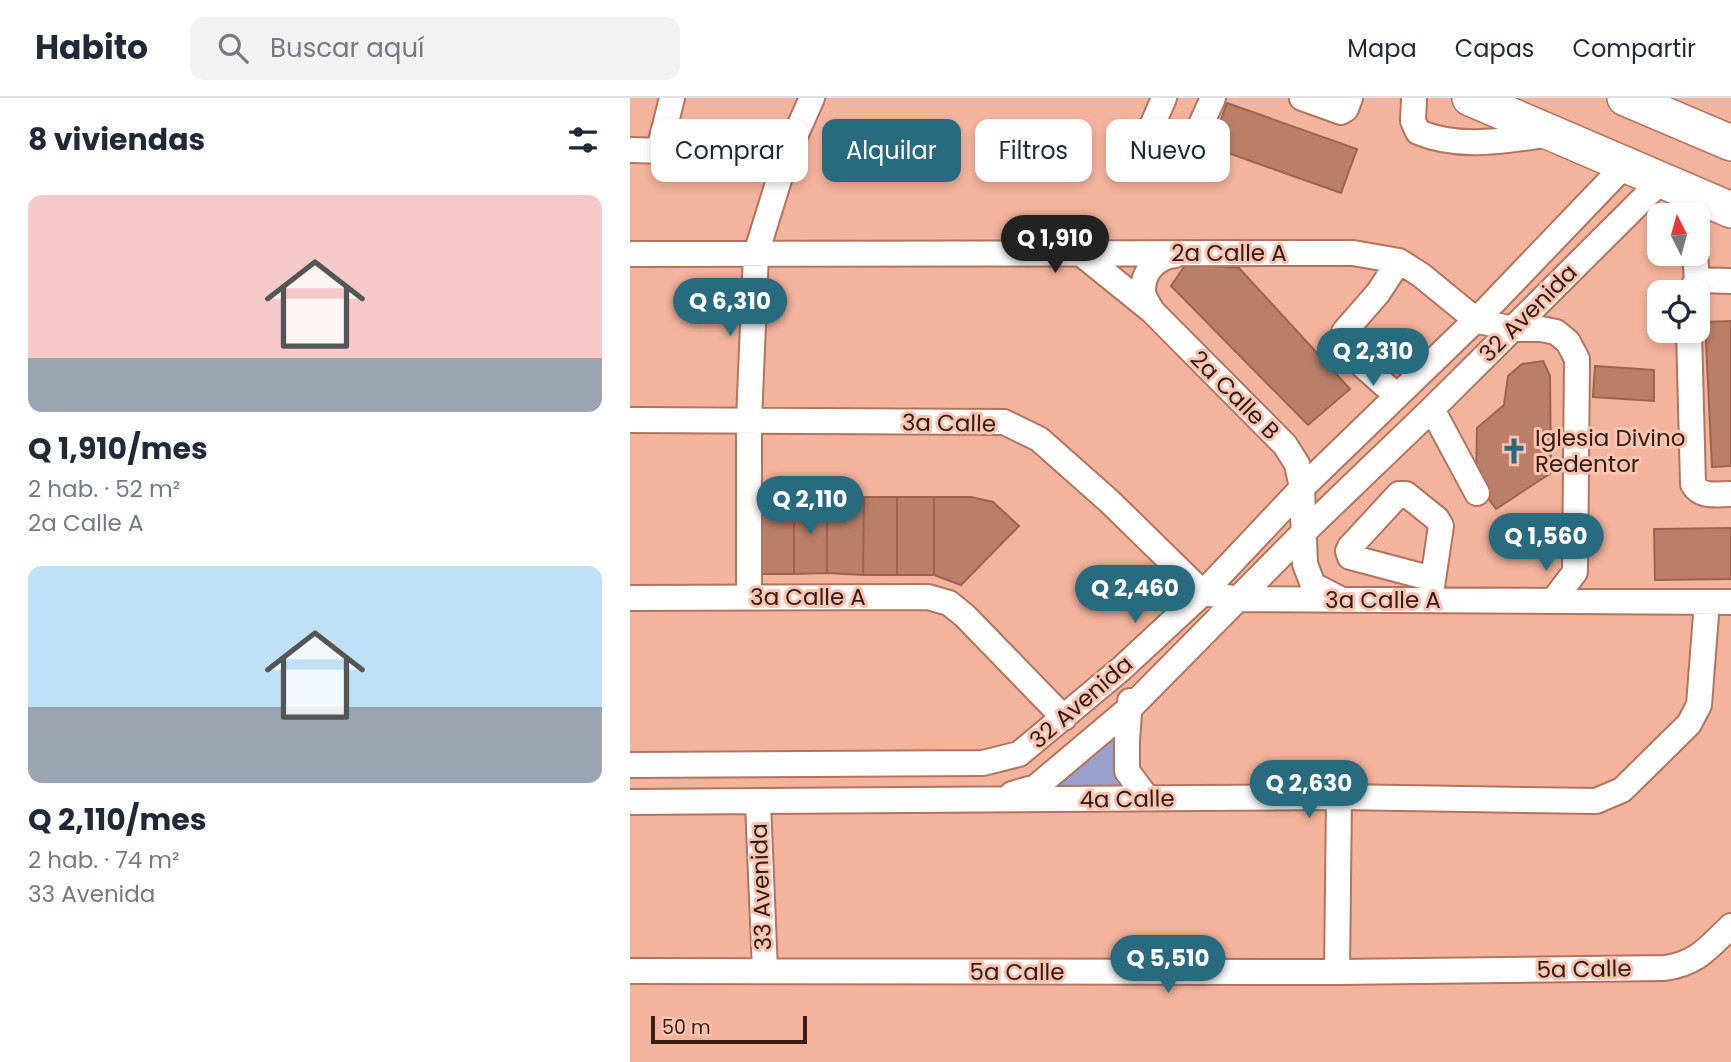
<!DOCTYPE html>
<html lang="es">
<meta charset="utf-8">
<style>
body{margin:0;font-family:Poppins,sans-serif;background:#f2f2f3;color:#1f2937;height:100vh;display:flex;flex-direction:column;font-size:26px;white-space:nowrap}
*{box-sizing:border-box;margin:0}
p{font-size:23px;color:#747a83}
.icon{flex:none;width:38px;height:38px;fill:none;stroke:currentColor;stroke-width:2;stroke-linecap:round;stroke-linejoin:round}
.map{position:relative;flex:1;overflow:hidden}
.panel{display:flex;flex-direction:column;background:#fff;width:630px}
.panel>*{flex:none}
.guide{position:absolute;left:21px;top:21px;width:665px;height:63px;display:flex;gap:14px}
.needle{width:46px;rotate:354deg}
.tools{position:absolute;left:1017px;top:105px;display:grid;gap:14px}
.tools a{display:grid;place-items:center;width:63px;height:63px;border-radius:14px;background:#fff;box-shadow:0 4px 10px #0003;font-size:35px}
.scale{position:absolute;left:21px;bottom:18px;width:156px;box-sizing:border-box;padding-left:7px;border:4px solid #351d14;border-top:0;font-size:19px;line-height:24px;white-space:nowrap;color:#351d14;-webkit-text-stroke:5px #f9c4b2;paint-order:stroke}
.price{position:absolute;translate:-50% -60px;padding:0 16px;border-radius:24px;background:#296b7e;color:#fff;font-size:23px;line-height:46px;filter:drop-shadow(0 2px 4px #0008)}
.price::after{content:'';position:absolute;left:50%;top:42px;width:21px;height:16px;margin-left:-10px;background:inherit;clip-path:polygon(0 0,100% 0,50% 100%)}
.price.on{background:#222;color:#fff}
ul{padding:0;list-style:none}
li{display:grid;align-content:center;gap:14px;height:371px;padding:0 28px}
li span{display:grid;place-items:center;height:217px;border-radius:14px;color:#555}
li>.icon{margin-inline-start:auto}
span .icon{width:126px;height:126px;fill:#fffc;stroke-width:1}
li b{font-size:30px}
h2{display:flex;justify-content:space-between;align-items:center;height:84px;padding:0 28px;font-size:30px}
.chip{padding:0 24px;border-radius:14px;background:#fff;box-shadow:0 4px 10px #0003;font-size:24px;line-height:63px}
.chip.on{background:#296b7e;color:#fff}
header{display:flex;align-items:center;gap:42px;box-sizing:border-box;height:98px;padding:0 35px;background:#fff;border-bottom:2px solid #e0e1e3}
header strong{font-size:33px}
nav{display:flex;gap:38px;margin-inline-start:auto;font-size:24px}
.search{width:490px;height:63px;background:#f2f2f3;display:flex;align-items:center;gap:18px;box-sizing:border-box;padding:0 24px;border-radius:14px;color:#747a83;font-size:26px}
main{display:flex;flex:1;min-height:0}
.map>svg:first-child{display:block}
.green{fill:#9ba0cb}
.building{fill:#bb7e69;stroke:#9d634f;stroke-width:2}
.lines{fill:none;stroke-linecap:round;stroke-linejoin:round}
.minor-casing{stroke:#b0745f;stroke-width:28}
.highway-casing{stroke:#b0745f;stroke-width:38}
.minor{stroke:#fff;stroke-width:24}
.highway{stroke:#fff;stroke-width:35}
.labels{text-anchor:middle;stroke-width:6;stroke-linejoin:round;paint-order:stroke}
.street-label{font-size:23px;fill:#351d14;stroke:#f9c4b2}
.poi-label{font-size:23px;fill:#351d14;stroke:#f9c4b2;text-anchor:start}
</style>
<header>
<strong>Habito</strong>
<div class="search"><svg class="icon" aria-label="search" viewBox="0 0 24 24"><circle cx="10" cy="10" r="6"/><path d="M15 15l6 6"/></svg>Buscar aquí</div>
<nav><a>Mapa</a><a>Capas</a><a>Compartir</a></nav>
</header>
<main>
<section class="panel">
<h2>8 viviendas<svg class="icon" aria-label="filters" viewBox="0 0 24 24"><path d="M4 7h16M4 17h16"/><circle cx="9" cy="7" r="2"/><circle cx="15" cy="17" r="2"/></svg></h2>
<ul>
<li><span style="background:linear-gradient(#f6c9c9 75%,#9aa5b1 0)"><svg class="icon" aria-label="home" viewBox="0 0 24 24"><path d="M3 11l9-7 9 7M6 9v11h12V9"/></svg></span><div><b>Q 1,910/mes</b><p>2 hab. · 52 m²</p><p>2a Calle A</p></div></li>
<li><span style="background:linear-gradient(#bfe0f5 65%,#9aa5b1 0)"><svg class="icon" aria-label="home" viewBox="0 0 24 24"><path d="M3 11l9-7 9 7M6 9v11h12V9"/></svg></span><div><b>Q 2,110/mes</b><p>2 hab. · 74 m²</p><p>33 Avenida</p></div></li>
</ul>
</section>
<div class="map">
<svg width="1101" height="964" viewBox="0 0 1101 964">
<rect width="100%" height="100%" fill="#f4b39d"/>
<path class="green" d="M489,631L500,693L410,694Z"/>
<path class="building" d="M597,5L727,51L711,95L581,49Z
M556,166L609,170L720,291L678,327L541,188Z
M1101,223V368L1082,369L1075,224Z
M913,263L920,278L921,375L866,411L846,383L847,330L874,307L878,278L892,266Z
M965,268L1024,272V303L963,299Z
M123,399H164V476H123Z
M164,399L197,400V475L164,476Z
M234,399H267V477H233Z
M234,399L233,477L197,475V400Z
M267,399H304V477H267Z
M304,399H341L363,404L389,428L331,487L304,477Z
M1101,430V481L1025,482L1024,431Z"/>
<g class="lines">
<g class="minor-casing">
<path id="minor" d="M534,0L519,35L520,48L544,59L559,53L583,0
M672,0L711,14L716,11L720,0
M784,0L783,23L788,34C831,52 877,42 922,36
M0,52L157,56
M29,52L42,0
M449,154L522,213L655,347L667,366L672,390L675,466L683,487L710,501
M0,156L723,155L769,163L791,177L846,222L882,231H911L926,234L938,244L947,261L945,474L923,503
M1067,182L1101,183
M1060,194L1067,182L1065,156
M522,213C519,207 513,199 513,192C513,173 527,159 545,157
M1059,233L1063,386C1071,400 1086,396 1101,396
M767,298L720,256L713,245L714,234L748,195L769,163
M802,311L847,395
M0,322L374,324L409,341L479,403L573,495L610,501L1101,504
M119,499V322L126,156L157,56L182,0
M0,500L298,499L319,505L335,518L434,620
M800,502L811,428L807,421L776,396H769L720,449L718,453L720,459L803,481
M500,603L497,642V673L517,700
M0,667L353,665L389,656L491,571L573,495L672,390L858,210L995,67
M382,696L406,689L501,609L674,434L802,311L1032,82
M0,704L709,699L966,703L992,692L1059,626L1069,607L1077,504
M128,705L135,873
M0,873L707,874L1035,870C1068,865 1078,850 1101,828
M707,874L709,699"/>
</g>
<g class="highway-casing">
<path id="highway" d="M840,0L1101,112
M995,0L1101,45"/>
</g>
<use href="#minor" class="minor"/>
<use href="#highway" class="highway"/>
</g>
<defs>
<g id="church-bare" transform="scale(2.1)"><path d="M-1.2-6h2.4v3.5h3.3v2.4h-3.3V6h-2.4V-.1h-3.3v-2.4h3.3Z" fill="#296b7e" stroke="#f9c4b2" stroke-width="2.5" paint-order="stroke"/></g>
</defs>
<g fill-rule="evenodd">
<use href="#church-bare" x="884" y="353"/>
</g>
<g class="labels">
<g class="street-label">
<text x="599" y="163">2a Calle A</text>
<text transform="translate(898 215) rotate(-45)" y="8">32 Avenida</text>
<text transform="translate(605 297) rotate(45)" y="8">2a Calle B</text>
<text transform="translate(319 325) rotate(1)" y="8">3a Calle</text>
<text x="178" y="507">3a Calle A</text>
<text x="753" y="510">3a Calle A</text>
<text transform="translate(451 604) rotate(-41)" y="8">32 Avenida</text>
<text transform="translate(497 701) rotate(-1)" y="8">4a Calle</text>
<text transform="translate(131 789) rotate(-92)" y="8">33 Avenida</text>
<text transform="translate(954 871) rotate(-1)" y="8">5a Calle</text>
<text x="387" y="882">5a Calle</text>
</g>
<g class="poi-label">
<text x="905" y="348">Iglesia Divino<tspan x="905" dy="26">Redentor</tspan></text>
</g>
</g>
</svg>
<div class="tools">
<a><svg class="needle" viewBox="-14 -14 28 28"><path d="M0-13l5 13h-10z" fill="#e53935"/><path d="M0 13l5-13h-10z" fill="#747a83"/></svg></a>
<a><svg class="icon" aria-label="locate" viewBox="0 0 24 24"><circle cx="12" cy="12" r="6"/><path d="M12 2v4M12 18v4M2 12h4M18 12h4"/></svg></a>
</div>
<div class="scale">50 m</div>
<b class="price on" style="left:425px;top:177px">Q 1,910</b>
<b class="price" style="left:100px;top:240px">Q 6,310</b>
<b class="price" style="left:743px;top:290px">Q 2,310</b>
<b class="price" style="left:180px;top:438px">Q 2,110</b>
<b class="price" style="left:916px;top:475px">Q 1,560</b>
<b class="price" style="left:505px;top:527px">Q 2,460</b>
<b class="price" style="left:679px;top:722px">Q 2,630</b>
<b class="price" style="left:538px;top:897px">Q 5,510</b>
<div class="guide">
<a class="chip">Comprar</a>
<a class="chip on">Alquilar</a>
<a class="chip">Filtros</a>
<a class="chip">Nuevo</a>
</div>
</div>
</main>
